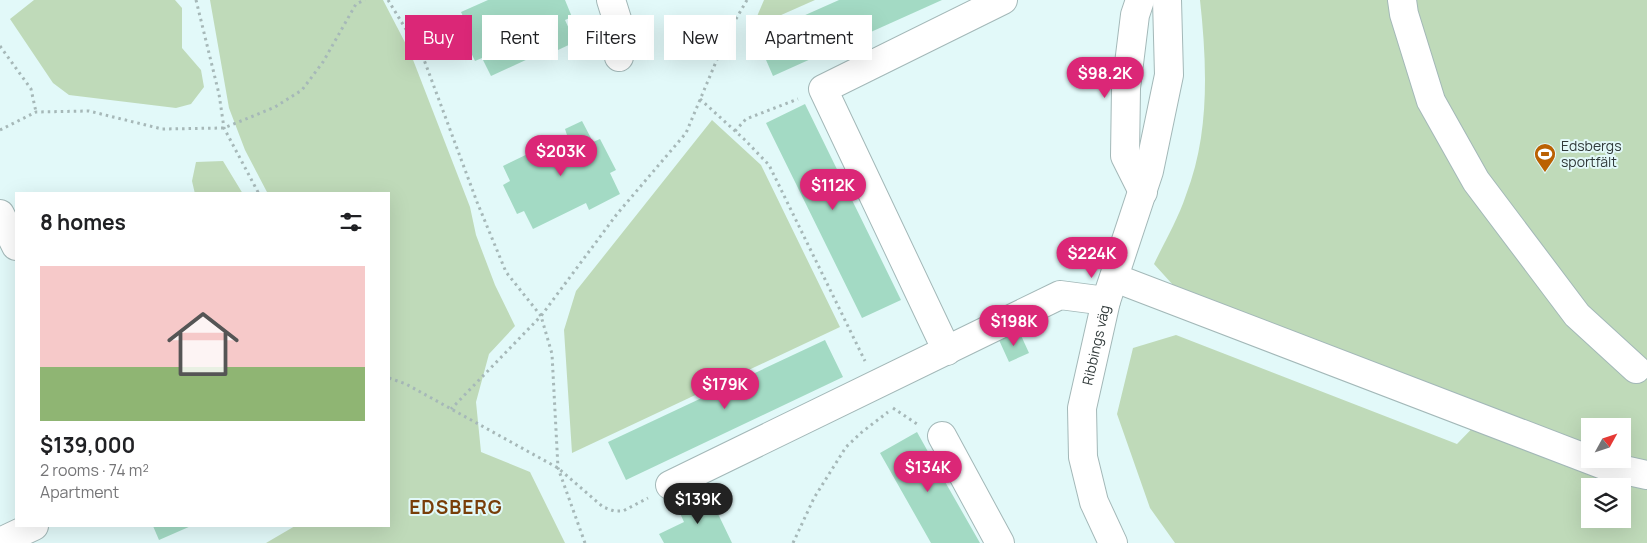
<!DOCTYPE html>
<meta charset="utf-8">
<style>
body{margin:0;font-family:Manrope,sans-serif;background:#f2f2f2;color:#202124;height:100vh;display:flex;flex-direction:column;font-size:19px;white-space:nowrap}
*{box-sizing:border-box;margin:0}
p{font-size:16px;color:#757577}
.icon{flex:none;width:28px;height:28px;fill:none;stroke:currentColor;stroke-width:2;stroke-linecap:round;stroke-linejoin:round}
.map{position:relative;flex:1;overflow:hidden}
.details{position:absolute;left:15px;top:192px;width:375px;height:335px;display:flex;flex-direction:column;background:#fff;border-radius:0px;box-shadow:0 5px 20px #0002}
.details>*{flex:none}
.banner{position:absolute;left:405px;top:15px;width:475px;height:45px;display:flex;gap:10px}
.needle{width:32px;rotate:50deg}
.controls{position:absolute;left:1581px;top:418px;display:grid;gap:10px}
.controls a{display:grid;place-items:center;width:50px;height:50px;border-radius:0px;background:#fff;box-shadow:0 5px 20px #0002;font-size:25px}
.price{position:absolute;translate:-50% -42px;padding:0 11px;border-radius:18px;background:#db2777;color:#fff;font-size:16px;line-height:32px;filter:drop-shadow(0 1px 2px #0008)}
.price::after{content:'';position:absolute;left:50%;top:30px;width:15px;height:11px;margin-left:-8px;background:inherit;clip-path:polygon(0 0,100% 0,50% 100%)}
.price.active{background:#222;color:#fff}
ul{padding:0;list-style:none}
li{display:grid;align-content:center;gap:10px;height:265px;padding:0 25px}
li span{display:grid;place-items:center;height:155px;border-radius:0px;color:#555}
li>.icon{margin-inline-start:auto}
span .icon{width:90px;height:90px;fill:#fffc;stroke-width:1}
li b{font-size:21px}
h2{display:flex;justify-content:space-between;align-items:center;height:60px;padding:0 25px;font-size:21px}
.pill{padding:0 18px;border-radius:0px;background:#fff;box-shadow:0 5px 20px #0002;font-size:18px;line-height:45px}
.pill.active{background:#db2777;color:#fff}
.map>svg:first-child{display:block}
.green{fill:#bfdab9;fill-rule:evenodd}
.building{fill:#a3dac4}
.lines{fill:none;stroke-linecap:round;stroke-linejoin:round}
.minor-casing{stroke:#a3b8b8;stroke-width:30}
.path{stroke:#a6b8b8;stroke-width:3;stroke-dasharray:2.5 4;stroke-linecap:butt}
.minor{stroke:#fff;stroke-width:28}
.labels{text-anchor:middle;stroke-width:4;stroke-linejoin:round;paint-order:stroke}
.poi-label{font-size:14px;fill:#313a3a;stroke:#e2f9f9;text-anchor:start}
.street-label{font-size:14px;fill:#313a3a;stroke:#e2f9f9}
.district-label{font-size:19px;font-weight:bold;letter-spacing:1px;fill:#783e09;stroke:#e2f9f9}
</style>
<div class="map">
<svg width="1647" height="543" viewBox="0 0 1647 543">
<rect width="100%" height="100%" fill="#e2f9f9"/>
<path class="green" d="M34,0H175L182,8V48L201,70L204,87L191,104L176,108L69,95L53,83L10,19Z
M210,0H383L410,52L470,207L476,235L495,285L515,326L489,354L476,402L481,452L530,472L565,543H266L295,526H389V194H268L245,150L229,108Z
M764,0H815L752,28Z
M1200,0H1647V543H1175L1150,508L1117,414L1133,348L1176,335L1457,444L1486,414L1193,301L1173,285L1154,264C1165,241 1178,219 1186,195C1210,134 1207,64 1200,0ZM1590,426H1622V459H1590ZM1590,486H1622V519H1590Z
M712,120L761,165L840,327L572,453L564,330L576,291Z
M223,161L243,194H195L192,181L196,162Z"/>
<path class="building" d="M488,0H565L572,17L565,20L575,42L558,50L556,46L491,76L482,58L475,61L461,32L469,29L461,12Z
M839,0H942L773,76L756,37Z
M805,104L901,300L862,318L766,123Z
M582,121L593,142L600,139L616,170L610,173L620,194L589,210L586,203L533,229L524,211L517,214L503,185L510,181L503,166L567,135L565,129Z
M1019,331L1029,353L1009,362L999,340Z
M825,340L843,377L626,480L608,442Z
M917,432L936,466L980,543H931L880,453Z
M709,495L732,543H664L659,534L684,522L678,509Z
M153,526H191L159,540Z"/>
<g class="lines">
<g class="minor-casing">
<g id="minor">
<path d="M611,0L621,32L619,57"/>
<path d="M1140,0L1135,15L1126,88L1125,156L1143,192"/>
<path d="M1402,0L1404,14L1431,101L1476,181L1577,315L1636,369"/>
<path d="M0,214L16,246"/>
<path d="M1115,278L1606,466L1647,475"/>
<path d="M947,351L823,89L1003,0"/>
<path d="M942,436L1000,543"/>
<path d="M670,485L1060,295L1106,301"/>
<path d="M0,542L34,526"/>
<path id="s1" d="M1113,543L1094,502L1083,457L1082,408L1106,301L1149,171L1169,75L1167,0"/>
</g>
</g>
<path class="path" d="M196,0L219,94L224,128L259,194
M388,0L423,57L477,202L506,272L541,316L451,409
M0,46L31,89L36,112
M700,99L745,140L769,165L865,361
M0,130L36,112L89,111L162,129L224,128L275,107L302,90L323,62L356,4L365,0
M735,131L746,119L798,99
M389,378L406,384L558,468L603,507L614,511H623L648,498
M893,408L917,424
M585,543L558,468L552,354L541,316L617,214L686,133L729,31L747,0
M793,543L814,498L846,447L862,432L888,412"/>
<use href="#minor" class="minor"/>
</g>
<defs>
<g id="stadium-pin" transform="scale(1.125)"><path d="M0 17L-7.5 6A9.5 9.5 0 1 1 7.5 6Z" fill="#bb6102" stroke="#e2f9f9"/><path d="M0-5a6.5 5 0 1 0 0 10a6.5 5 0 1 0 0-10ZM-3.5-1.8h7v3.6h-7Z" fill="#fff"/></g>
</defs>
<g fill-rule="evenodd">
<use href="#stadium-pin" x="1545" y="154"/>
</g>
<g class="labels">
<g class="poi-label">
<text x="1561" y="151">Edsbergs<tspan x="1561" dy="16">sportfält</tspan></text>
</g>
<g class="street-label">
<text dy="5" stroke="none"><textPath href="#s1" startOffset="205">Ribbings väg</textPath></text>
</g>
<g class="district-label">
<text x="456" y="514">EDSBERG</text>
</g>
</g>
</svg>
<div class="controls">
<a><svg class="needle" viewBox="-14 -14 28 28"><path d="M0-13l5 13h-10z" fill="#e53935"/><path d="M0 13l5-13h-10z" fill="#757577"/></svg></a>
<a><svg class="icon" aria-label="layers" viewBox="0 0 24 24"><path d="M12 4l9 5-9 5-9-5zM3 14l9 5 9-5"/></svg></a>
</div>
<b class="price" style="left:1105px;top:99px">$98.2K</b>
<b class="price" style="left:561px;top:177px">$203K</b>
<b class="price" style="left:833px;top:211px">$112K</b>
<b class="price" style="left:1092px;top:279px">$224K</b>
<b class="price" style="left:1014px;top:347px">$198K</b>
<b class="price" style="left:725px;top:410px">$179K</b>
<b class="price" style="left:928px;top:493px">$134K</b>
<b class="price active" style="left:698px;top:525px">$139K</b>
<div class="banner">
<a class="pill active">Buy</a>
<a class="pill">Rent</a>
<a class="pill">Filters</a>
<a class="pill">New</a>
<a class="pill">Apartment</a>
</div>
<section class="details">
<h2>8 homes<svg class="icon" aria-label="filters" viewBox="0 0 24 24"><path d="M4 7h16M4 17h16"/><circle cx="9" cy="7" r="2"/><circle cx="15" cy="17" r="2"/></svg></h2>
<ul>
<li><span style="background:linear-gradient(#f6c9c9 65%,#8fb573 0)"><svg class="icon" aria-label="home" viewBox="0 0 24 24"><path d="M3 11l9-7 9 7M6 9v11h12V9"/></svg></span><div><b>$139,000</b><p>2 rooms · 74 m²</p><p>Apartment</p></div></li>
</ul>
</section>
</div>
